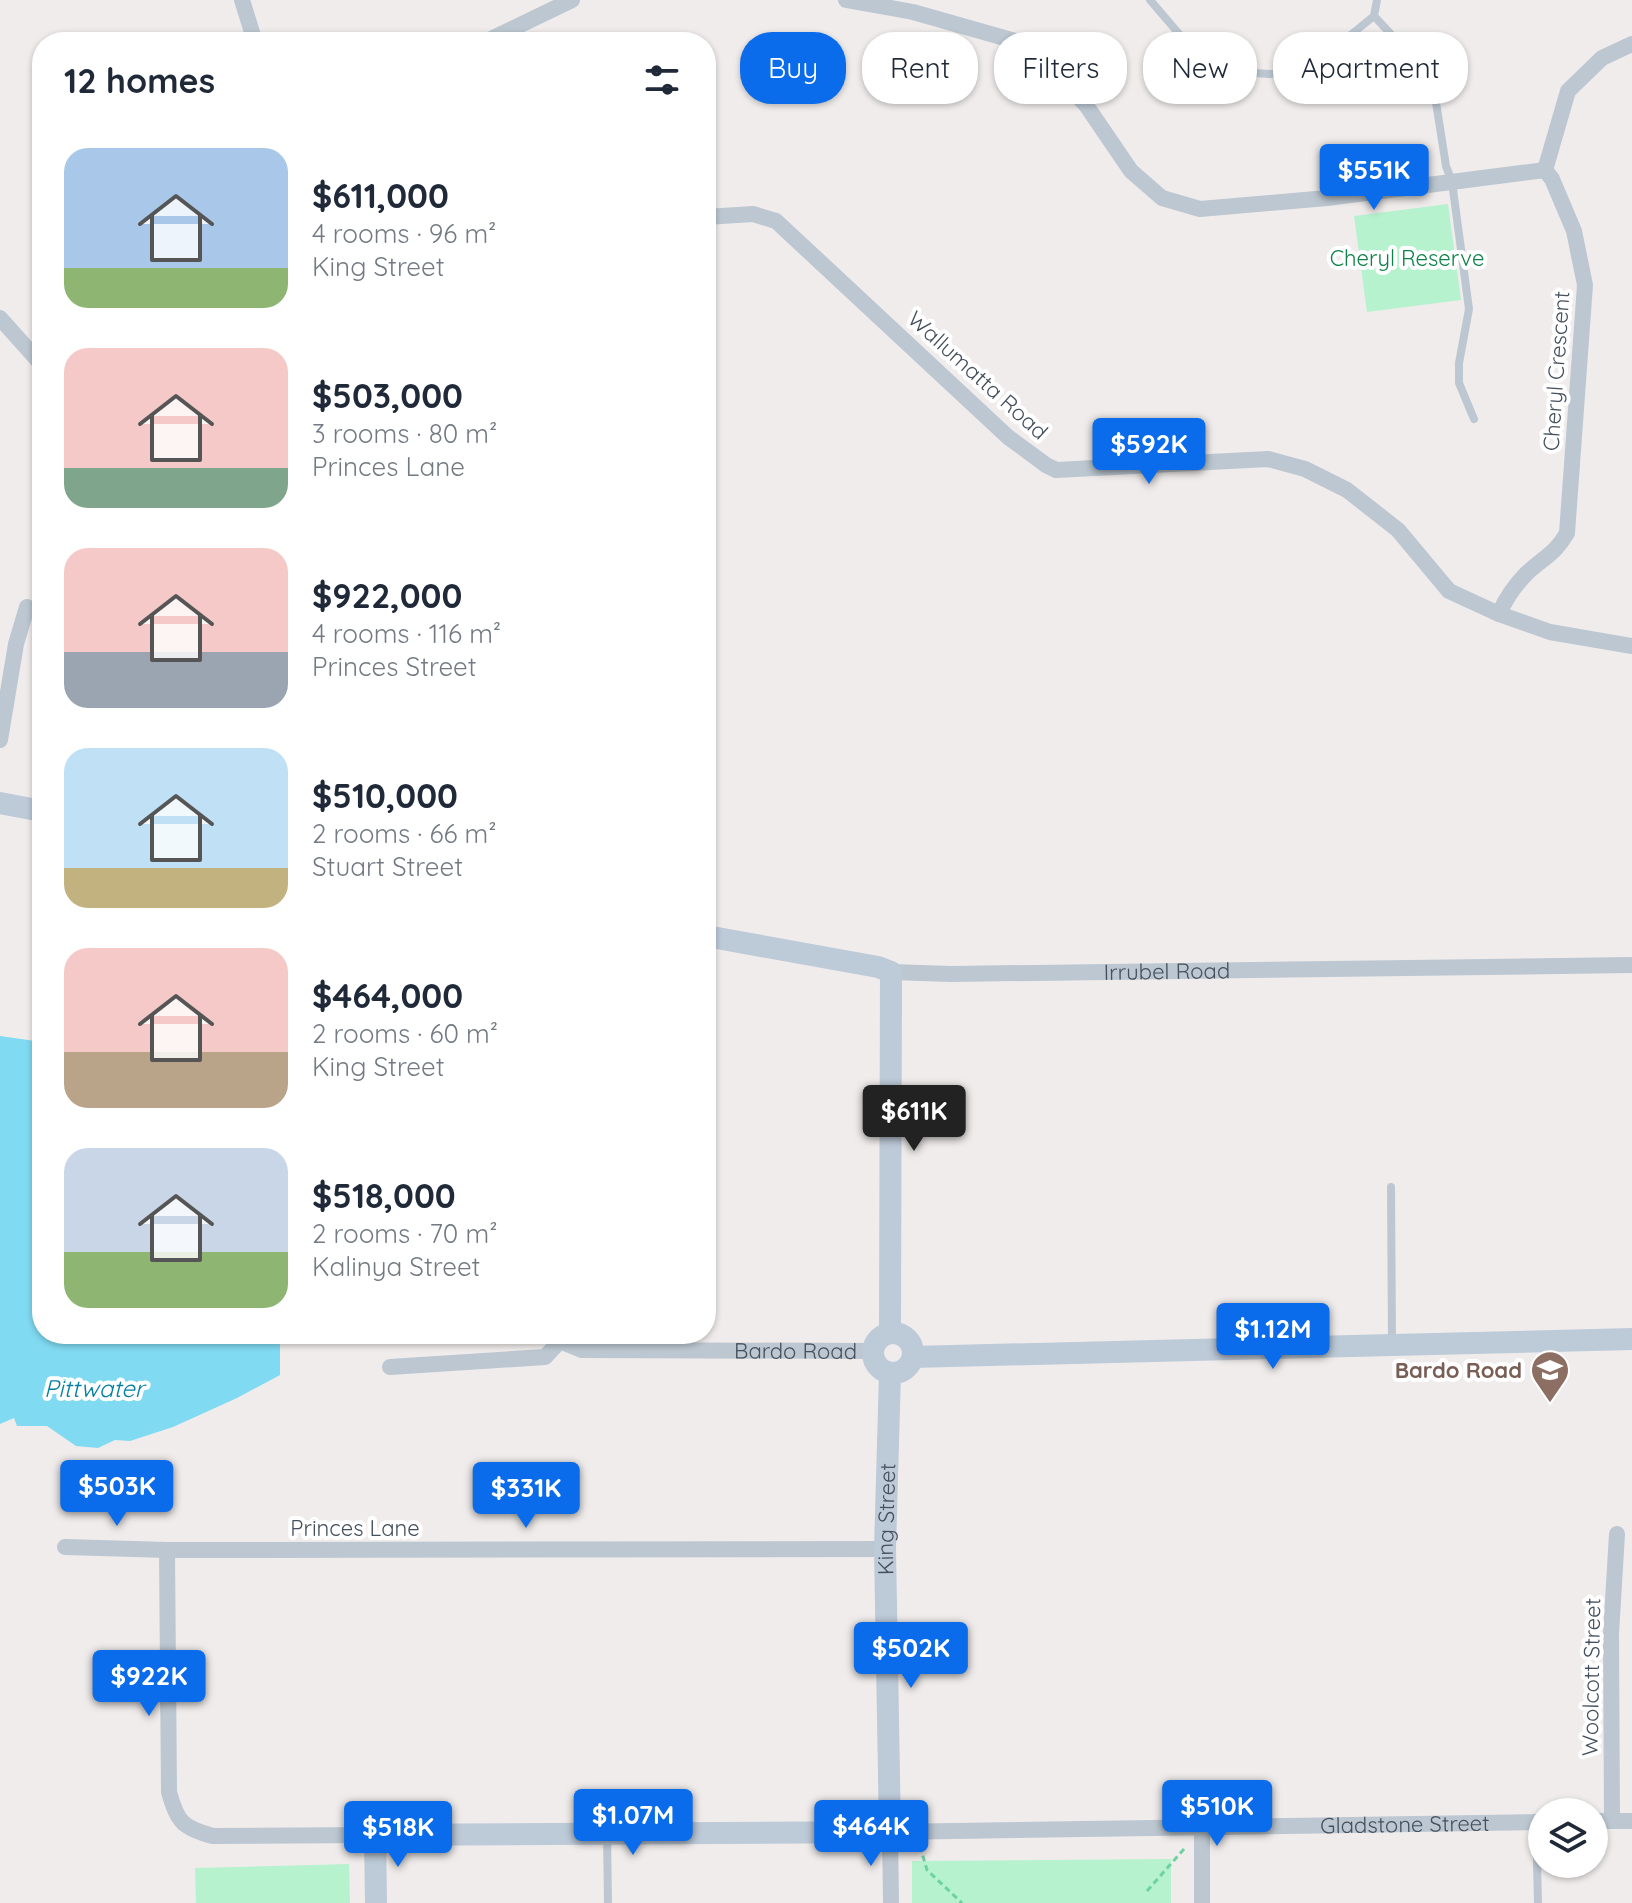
<!DOCTYPE html>
<meta charset="utf-8">
<style>
body{margin:0;font-family:Quicksand,sans-serif;background:#f2f2f3;color:#1f2937;height:100vh;display:flex;flex-direction:column;font-size:30px;white-space:nowrap}
*{box-sizing:border-box;margin:0}
p{font-size:26px;color:#747a83}
.icon{flex:none;width:44px;height:44px;fill:none;stroke:currentColor;stroke-width:2;stroke-linecap:round;stroke-linejoin:round}
.map{position:relative;flex:1;overflow:hidden}
.sheet{position:absolute;left:32px;top:32px;width:684px;height:1312px;display:flex;flex-direction:column;background:#fff;border-radius:32px;box-shadow:0 2px 6px #0004}
.sheet>*{flex:none}
.guide{position:absolute;left:740px;top:32px;width:760px;height:72px;display:flex;gap:16px}
.buttons{position:absolute;left:1528px;top:1798px;display:grid;gap:16px}
.buttons a{display:grid;place-items:center;width:80px;height:80px;border-radius:50%;background:#fff;box-shadow:0 2px 6px #0004;font-size:40px}
.price{position:absolute;translate:-50% -68px;padding:0 18px;border-radius:8px;background:#0b6ceb;color:#fff;font-size:26px;line-height:52px;filter:drop-shadow(0 2px 4px #0008)}
.price::after{content:'';position:absolute;left:50%;top:48px;width:24px;height:18px;margin-left:-12px;background:inherit;clip-path:polygon(0 0,100% 0,50% 100%)}
.price.on{background:#222;color:#fff}
ul{padding:0;list-style:none}
li{display:flex;align-items:center;gap:24px;height:200px;padding:0 32px}
li span{display:grid;place-items:center;flex:none;width:224px;height:160px;border-radius:24px;color:#555}
li>.icon{margin-inline-start:auto}
span .icon{width:96px;height:96px;fill:#fffc;stroke-width:1}
li b{font-size:34px}
h2{display:flex;justify-content:space-between;align-items:center;height:96px;padding:0 32px;font-size:34px}
.pill{padding:0 28px;border-radius:32px;background:#fff;box-shadow:0 2px 6px #0004;font-size:28px;line-height:72px}
.pill.on{background:#0b6ceb;color:#fff}
.map>svg:first-child{display:block}
.green{fill:#b6f2ce}
.water{fill:#80daf2}
.lines{fill:none;stroke-linecap:round;stroke-linejoin:round}
.path{stroke:#6cd2a0;stroke-width:3;stroke-dasharray:6 4;stroke-linecap:butt}
.lane{stroke:#bcc7d1;stroke-width:8}
.street{stroke:#bcc7d1;stroke-width:16}
.secondary{stroke:#bdcad8;stroke-width:22}
.labels{text-anchor:middle;stroke-width:8;stroke-linejoin:round;paint-order:stroke}
.park-label{font-size:22px;fill:#0f8249;stroke:#fff}
.street-label{font-size:22px;fill:#44505c;stroke:#fff}
.education-label{font-size:22px;font-weight:bold;fill:#785e54;stroke:#fff;text-anchor:end}
.water-label{font-size:24px;font-style:italic;fill:#037fa1;stroke:#fff}
</style>
<div class="map">
<svg width="1632" height="1903" viewBox="0 0 1632 1903">
<rect width="100%" height="100%" fill="#f0ecec"/>
<path class="green" d="M1448,204L1461,300L1367,312L1354,216Z
M1171,1859V1903H912V1861Z
M349,1864L350,1903H196L195,1868Z"/>
<path class="water" d="M0,1036L42,1042V1334H274L280,1345V1375L237,1398L173,1427L130,1441L115,1440L98,1448L76,1446L47,1426H17L14,1418L0,1424Z"/>
<g class="lines">
<path class="path" d="M1552,1808L1585,1806
M920,1846L927,1870L962,1903
M1147,1891L1184,1849"/>
<path class="lane" d="M1150,0L1192,49L1226,71L1269,74L1305,72L1374,16
M1377,0L1374,16L1401,45L1435,96L1446,166L1452,182L1469,309L1459,363V383L1474,419
M1391,1187L1392,1344
M1536,1822L1538,1903
M607,1835L608,1903"/>
<g class="street">
<path d="M242,0L255,42"/>
<path d="M846,0L913,12L1019,42L1051,69L1086,105L1131,171L1162,198L1200,209L1327,198L1545,170L1552,179L1574,231L1585,285L1567,533C1556,553 1543,558 1527,573C1515,585 1506,598 1499,614"/>
<path d="M485,42L572,0"/>
<path d="M1545,170L1568,91L1602,58L1632,44"/>
<path d="M706,217L753,214L776,221L1008,437L1046,465L1056,470L1268,459L1305,469L1347,490L1398,530L1449,591L1499,614L1550,632L1632,646"/>
<path d="M0,318L42,365"/>
<path d="M0,740L16,644L27,607"/>
<path id="s1" d="M891,972L951,974L1632,965"/>
<path id="s2" d="M552,1334L560,1341L582,1350L873,1351"/>
<path d="M390,1367L545,1357L560,1341"/>
<path d="M65,1547L167,1550L885,1549"/>
<path d="M167,1550L169,1792C177,1822 183,1828 213,1836L375,1835"/>
<path d="M1594,1821H1632"/>
<path d="M1612,1821L1611,1634L1617,1534"/>
<path d="M1202,1828V1903"/>
<path id="s3" d="M891,1903L890,1832L1542,1822"/>
</g>
<g class="secondary">
<path d="M0,803L42,811"/>
<path d="M706,936L878,967L891,972L890,1333"/>
<circle cx="893" cy="1353" r="20"/>
<path d="M913,1357L1632,1339"/>
<path id="s4" d="M376,1903L375,1835L890,1832L885,1549L890,1373"/>
</g>
</g>
<defs>
<g id="school-pin" transform="scale(2)"><path d="M0 17L-7.5 6A9.5 9.5 0 1 1 7.5 6Z" fill="#8d6e63" stroke="#fff"/><path d="M0-5L7-2L0 1L-7-2ZM-4 1L0 2.5L4 1V4Q0 6-4 4Z" fill="#fff"/></g>
</defs>
<g fill-rule="evenodd">
<use href="#school-pin" x="1550" y="1370"/>
</g>
<g class="labels">
<g class="park-label">
<text x="1407" y="266">Cheryl Reserve</text>
</g>
<g class="street-label">
<text transform="translate(1556 371) rotate(-86)" y="8">Cheryl Crescent</text>
<text transform="translate(978 375) rotate(42)" y="8">Wallumatta Road</text>
<text dy="8" stroke="none"><textPath href="#s1" startOffset="276">Irrubel Road</textPath></text>
<text dy="8" stroke="none"><textPath href="#s2" startOffset="248">Bardo Road</textPath></text>
<text dy="8" stroke="none"><textPath href="#s4" startOffset="896">King Street</textPath></text>
<text x="355" y="1536">Princes Lane</text>
<text transform="translate(1591 1677) rotate(-89)" y="8">Woolcott Street</text>
<text dy="8" stroke="none"><textPath href="#s3" startOffset="586">Gladstone Street</textPath></text>
</g>
<g class="education-label">
<text x="1522" y="1378">Bardo Road</text>
</g>
<g class="water-label">
<text x="94" y="1397">Pittwater</text>
</g>
</g>
</svg>
<div class="buttons">
<a><svg class="icon" aria-label="layers" viewBox="0 0 24 24"><path d="M12 4l9 5-9 5-9-5zM3 14l9 5 9-5"/></svg></a>
</div>
<b class="price" style="left:1374px;top:212px">$551K</b>
<b class="price" style="left:1149px;top:486px">$592K</b>
<b class="price on" style="left:914px;top:1153px">$611K</b>
<b class="price" style="left:1273px;top:1371px">$1.12M</b>
<b class="price" style="left:117px;top:1528px">$503K</b>
<b class="price" style="left:526px;top:1530px">$331K</b>
<b class="price" style="left:911px;top:1690px">$502K</b>
<b class="price" style="left:149px;top:1718px">$922K</b>
<b class="price" style="left:1217px;top:1848px">$510K</b>
<b class="price" style="left:633px;top:1857px">$1.07M</b>
<b class="price" style="left:871px;top:1868px">$464K</b>
<b class="price" style="left:398px;top:1869px">$518K</b>
<div class="guide">
<a class="pill on">Buy</a>
<a class="pill">Rent</a>
<a class="pill">Filters</a>
<a class="pill">New</a>
<a class="pill">Apartment</a>
</div>
<section class="sheet">
<h2>12 homes<svg class="icon" aria-label="filters" viewBox="0 0 24 24"><path d="M4 7h16M4 17h16"/><circle cx="9" cy="7" r="2"/><circle cx="15" cy="17" r="2"/></svg></h2>
<ul>
<li><span style="background:linear-gradient(#a9c7e8 75%,#8fb573 0)"><svg class="icon" aria-label="home" viewBox="0 0 24 24"><path d="M3 11l9-7 9 7M6 9v11h12V9"/></svg></span><div><b>$611,000</b><p>4 rooms · 96 m²</p><p>King Street</p></div></li>
<li><span style="background:linear-gradient(#f6c9c9 75%,#7fa58c 0)"><svg class="icon" aria-label="home" viewBox="0 0 24 24"><path d="M3 11l9-7 9 7M6 9v11h12V9"/></svg></span><div><b>$503,000</b><p>3 rooms · 80 m²</p><p>Princes Lane</p></div></li>
<li><span style="background:linear-gradient(#f6c9c9 65%,#9aa5b1 0)"><svg class="icon" aria-label="home" viewBox="0 0 24 24"><path d="M3 11l9-7 9 7M6 9v11h12V9"/></svg></span><div><b>$922,000</b><p>4 rooms · 116 m²</p><p>Princes Street</p></div></li>
<li><span style="background:linear-gradient(#bfe0f5 75%,#c2b280 0)"><svg class="icon" aria-label="home" viewBox="0 0 24 24"><path d="M3 11l9-7 9 7M6 9v11h12V9"/></svg></span><div><b>$510,000</b><p>2 rooms · 66 m²</p><p>Stuart Street</p></div></li>
<li><span style="background:linear-gradient(#f6c9c9 65%,#b9a48a 0)"><svg class="icon" aria-label="home" viewBox="0 0 24 24"><path d="M3 11l9-7 9 7M6 9v11h12V9"/></svg></span><div><b>$464,000</b><p>2 rooms · 60 m²</p><p>King Street</p></div></li>
<li><span style="background:linear-gradient(#c9d6e8 65%,#8fb573 0)"><svg class="icon" aria-label="home" viewBox="0 0 24 24"><path d="M3 11l9-7 9 7M6 9v11h12V9"/></svg></span><div><b>$518,000</b><p>2 rooms · 70 m²</p><p>Kalinya Street</p></div></li>
</ul>
</section>
</div>
